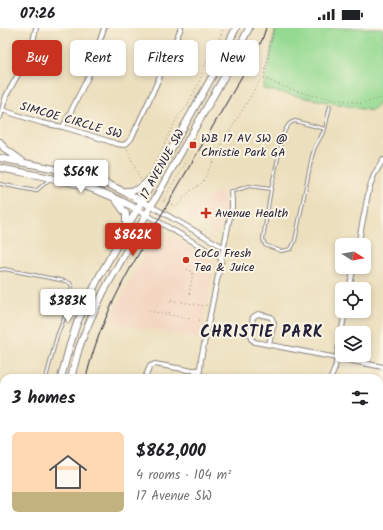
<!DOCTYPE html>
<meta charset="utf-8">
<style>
body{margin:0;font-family:Kalam,sans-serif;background:#f6f6f6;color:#202124;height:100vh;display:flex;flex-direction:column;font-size:15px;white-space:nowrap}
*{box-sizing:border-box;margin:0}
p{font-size:13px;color:#757577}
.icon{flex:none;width:22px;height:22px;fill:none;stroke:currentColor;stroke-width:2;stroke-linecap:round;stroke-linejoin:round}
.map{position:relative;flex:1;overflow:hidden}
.sheet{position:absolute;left:0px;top:346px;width:383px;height:156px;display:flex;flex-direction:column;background:#fff;border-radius:12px 12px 0 0;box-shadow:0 2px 6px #0003}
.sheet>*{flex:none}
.hud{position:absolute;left:12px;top:12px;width:359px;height:36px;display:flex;gap:8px}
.needle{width:26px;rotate:101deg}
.tools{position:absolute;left:335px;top:210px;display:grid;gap:8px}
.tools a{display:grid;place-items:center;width:36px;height:36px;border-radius:6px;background:#fff;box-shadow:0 2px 6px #0003;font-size:20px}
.price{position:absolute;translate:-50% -34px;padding:0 9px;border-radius:4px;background:#fff;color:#222;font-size:13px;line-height:26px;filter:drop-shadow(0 1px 2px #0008)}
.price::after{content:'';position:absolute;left:50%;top:24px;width:12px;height:9px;margin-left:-6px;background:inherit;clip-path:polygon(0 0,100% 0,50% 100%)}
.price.selected{background:#c8321e;color:#fff}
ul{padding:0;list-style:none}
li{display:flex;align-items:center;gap:12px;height:100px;padding:0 12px}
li+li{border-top:1px solid #e0e0e0}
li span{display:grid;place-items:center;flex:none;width:112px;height:80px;border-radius:6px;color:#555}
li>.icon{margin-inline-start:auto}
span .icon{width:48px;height:48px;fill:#fffc;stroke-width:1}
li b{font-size:17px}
h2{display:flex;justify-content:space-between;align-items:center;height:48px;padding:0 12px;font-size:17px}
.pill{padding:0 14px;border-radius:6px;background:#fff;box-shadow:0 2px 6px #0003;font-size:14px;line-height:36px}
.pill.selected{background:#c8321e;color:#fff}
.status{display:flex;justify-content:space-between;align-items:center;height:28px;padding:0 20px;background:#fff;direction:ltr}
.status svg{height:11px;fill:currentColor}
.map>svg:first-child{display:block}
.built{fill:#f3d4bf}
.green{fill:#95da92;stroke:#5c7e66}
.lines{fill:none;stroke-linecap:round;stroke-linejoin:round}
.lane-casing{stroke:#87807c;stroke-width:4}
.street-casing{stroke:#87807c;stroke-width:6}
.secondary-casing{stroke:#87807c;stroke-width:8}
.path{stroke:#87807c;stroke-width:1;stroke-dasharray:1 3;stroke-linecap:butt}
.lane{stroke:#fff;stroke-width:2}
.street{stroke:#fff;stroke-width:4}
.secondary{stroke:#fff;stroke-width:6}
.tram{stroke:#22223b;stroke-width:1}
.poi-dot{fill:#c8321e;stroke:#fcf5e5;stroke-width:1.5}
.labels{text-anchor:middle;stroke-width:4;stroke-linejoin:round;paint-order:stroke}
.street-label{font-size:12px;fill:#22223b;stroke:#fcf5e5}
.poi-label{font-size:12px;fill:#22223b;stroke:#fcf5e5;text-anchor:start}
.district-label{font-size:16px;font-weight:bold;letter-spacing:1px;fill:#22223b;stroke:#fcf5e5}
</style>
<div class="status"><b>07:26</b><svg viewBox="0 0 49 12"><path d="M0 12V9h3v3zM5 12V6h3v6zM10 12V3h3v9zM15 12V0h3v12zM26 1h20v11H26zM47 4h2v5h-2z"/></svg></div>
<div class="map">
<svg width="383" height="502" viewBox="0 0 383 502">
<rect width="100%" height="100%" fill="#fcf5e5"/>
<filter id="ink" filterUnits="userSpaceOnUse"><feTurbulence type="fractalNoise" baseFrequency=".025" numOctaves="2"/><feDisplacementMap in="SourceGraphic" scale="8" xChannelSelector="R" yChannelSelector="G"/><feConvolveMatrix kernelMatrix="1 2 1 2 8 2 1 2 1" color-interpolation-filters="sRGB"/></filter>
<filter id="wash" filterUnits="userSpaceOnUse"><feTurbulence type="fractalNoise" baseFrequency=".012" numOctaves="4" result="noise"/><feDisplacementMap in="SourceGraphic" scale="16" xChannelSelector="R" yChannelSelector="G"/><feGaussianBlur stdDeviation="0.9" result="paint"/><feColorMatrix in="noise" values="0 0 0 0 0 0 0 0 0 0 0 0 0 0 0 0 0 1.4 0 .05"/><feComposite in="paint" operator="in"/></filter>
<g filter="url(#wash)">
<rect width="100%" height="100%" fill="#ecdfbd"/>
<path class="built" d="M220,163L225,173L226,179L221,200L218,204L215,205L182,186L184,184Z
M167,207L173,209L214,234V238L200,311L110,294L125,261L155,210H159Z"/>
<path class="green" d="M276,0H383V74L381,73L372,83L263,61Z"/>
</g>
<g filter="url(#ink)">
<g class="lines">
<g class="lane-casing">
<path id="lane" d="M295,93L325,101L315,119L312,128L295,213L291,221L281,223L265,217L263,211L271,161L284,104C287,99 289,94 295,93Z
M325,101L330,78
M0,156L36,163L50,151
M231,164L249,158L271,161
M0,242L4,241L65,253L70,255L72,258L69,278L57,308L46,350
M0,398H4
M0,425L4,426
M0,473H4"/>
</g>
<g class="street-casing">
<path id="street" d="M2,82L42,95L63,99L93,108L117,116L124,117L127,115L131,111L152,66L181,0
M0,89L6,68L29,27L32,18L36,0
M63,99L88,49L104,0
M151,178L223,219
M147,187L221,230
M358,217L369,161L374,147L383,132
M349,261L354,239
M269,316L274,295L271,289L258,286L253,289L250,305L251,311L255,314L383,339
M145,350L150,338L155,336L188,342H200
M201,350L200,342L201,331L232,179V172L231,164
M331,350L335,340L345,283
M379,460L383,461
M136,498L137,502
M170,502L187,498
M347,502L348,498"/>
</g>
<g class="secondary-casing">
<path id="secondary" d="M0,114L4,120L22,133
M0,130C34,137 69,142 102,154C119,160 135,170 151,178
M0,140C25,145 51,149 76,156C100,162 125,174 147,187
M125,163C141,164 144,156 155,146
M116,172L126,186V199
M61,350L69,320L77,295L99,249L213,47L236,0
M71,350L79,320L85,304L91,290L104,263L175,135L228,42L249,0
M54,498V502
M64,498L65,502"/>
</g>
<path class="path" d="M264,50L277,56L296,63L311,67L360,75C369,75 374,71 383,70
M127,121L141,153
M152,141L178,88L187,79L189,74L199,55L205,36L219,13L223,0
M164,172L176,179L188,165L202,155L223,114L249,71L258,55L264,49L274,0
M163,174C171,156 189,135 193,117
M158,208L154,213L157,217L158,218L161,224
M125,238L149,199
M187,241L193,244L189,268
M171,272L176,273
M170,274L171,270
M182,274L204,278L207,277
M149,283L191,291
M168,285L169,281
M199,292L203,293
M379,387L383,383
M379,417H383
M73,498L74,502
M274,498L275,502"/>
<use href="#lane" class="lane"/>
<use href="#street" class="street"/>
<use href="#secondary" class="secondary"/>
<path class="tram" d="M86,350C95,311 111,275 131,239L256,24L262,12L266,0
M86,498L87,502"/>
</g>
</g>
<g class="poi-dot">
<rect x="189" y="113" width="8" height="8" rx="2"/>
<path d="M204 179h4v4h4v4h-4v4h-4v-4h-4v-4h4z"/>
<circle cx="186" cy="232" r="4"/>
</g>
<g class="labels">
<g class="street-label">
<text transform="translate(71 92) rotate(16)" y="4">SIMCOE CIRCLE SW</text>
<text transform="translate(162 136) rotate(-61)" y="4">17 AVENUE SW</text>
</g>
<g class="poi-label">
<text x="201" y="114">WB 17 AV SW @<tspan x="201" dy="14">Christie Park GA</tspan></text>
<text x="215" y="189">Avenue Health</text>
<text x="194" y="229">CoCo Fresh<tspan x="194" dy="14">Tea &amp; Juice</tspan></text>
</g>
<g class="district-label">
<text x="262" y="309">CHRISTIE PARK</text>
</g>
</g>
</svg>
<div class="tools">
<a><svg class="needle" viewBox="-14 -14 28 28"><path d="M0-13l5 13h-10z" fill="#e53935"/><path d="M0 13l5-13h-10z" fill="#757577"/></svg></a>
<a><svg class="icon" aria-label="locate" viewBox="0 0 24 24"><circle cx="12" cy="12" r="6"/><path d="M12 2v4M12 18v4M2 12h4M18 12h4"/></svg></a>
<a><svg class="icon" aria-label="layers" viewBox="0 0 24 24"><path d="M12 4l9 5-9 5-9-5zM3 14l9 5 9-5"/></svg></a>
</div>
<b class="price" style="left:81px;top:166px">$569K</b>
<b class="price selected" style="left:133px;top:229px">$862K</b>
<b class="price" style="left:68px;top:295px">$383K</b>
<div class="hud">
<a class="pill selected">Buy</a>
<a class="pill">Rent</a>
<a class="pill">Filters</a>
<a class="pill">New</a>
</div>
<section class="sheet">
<h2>3 homes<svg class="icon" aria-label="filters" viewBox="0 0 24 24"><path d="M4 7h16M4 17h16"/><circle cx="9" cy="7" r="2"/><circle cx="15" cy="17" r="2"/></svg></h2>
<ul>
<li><span style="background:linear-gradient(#ffd9b3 75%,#c2b280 0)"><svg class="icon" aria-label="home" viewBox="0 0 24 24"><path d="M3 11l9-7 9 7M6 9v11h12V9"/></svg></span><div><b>$862,000</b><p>4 rooms · 104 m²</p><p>17 Avenue SW</p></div></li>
</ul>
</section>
</div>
